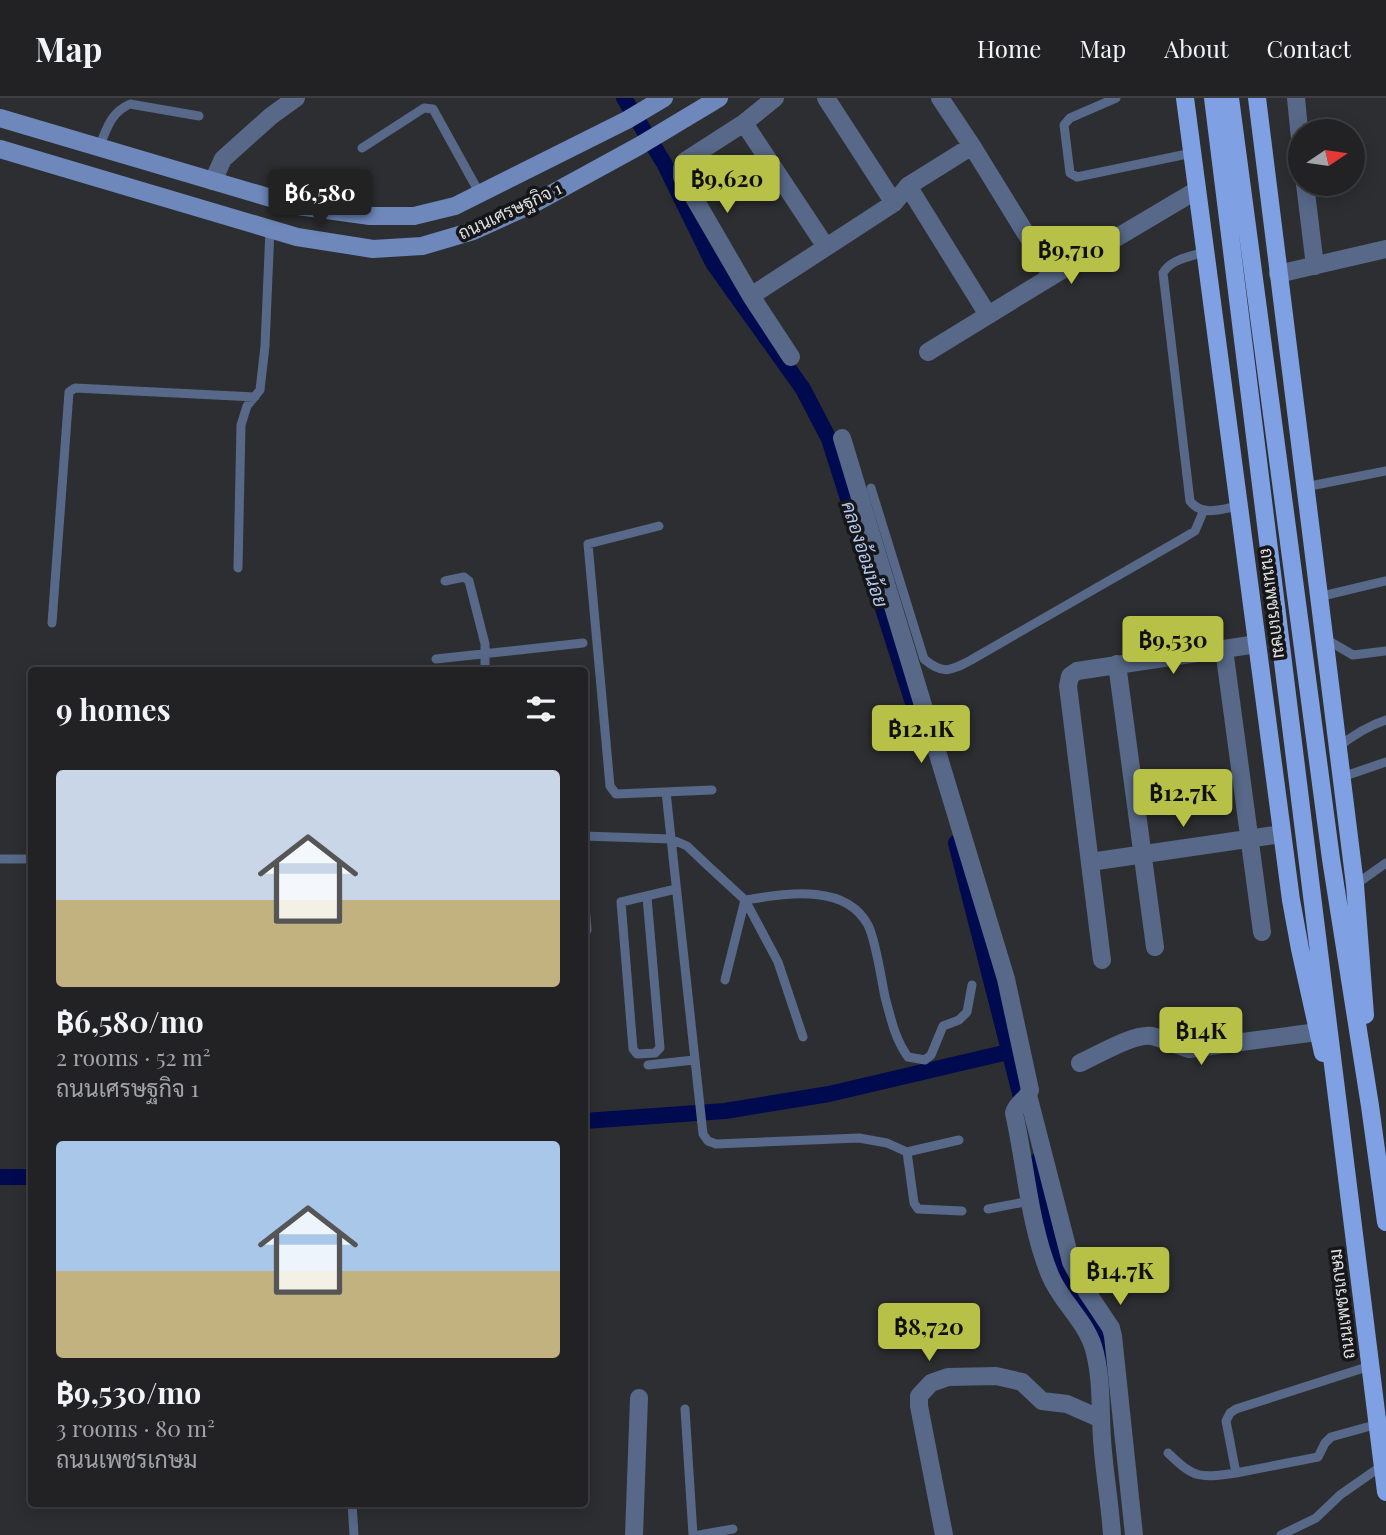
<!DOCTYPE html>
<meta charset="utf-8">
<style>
body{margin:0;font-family:"Playfair Display",Sarabun,serif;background:#2a2a2d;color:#f1f3f6;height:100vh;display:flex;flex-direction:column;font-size:26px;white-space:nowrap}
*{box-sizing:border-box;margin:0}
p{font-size:23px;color:#a2a4a7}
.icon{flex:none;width:38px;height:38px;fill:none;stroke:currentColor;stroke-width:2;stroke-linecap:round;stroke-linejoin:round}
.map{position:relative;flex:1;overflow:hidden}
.panel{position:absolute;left:28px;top:569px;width:560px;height:840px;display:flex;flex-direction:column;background:#222225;border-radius:7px;box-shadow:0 4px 18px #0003,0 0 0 2px #3f3f42}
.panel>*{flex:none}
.needle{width:46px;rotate:77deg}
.buttons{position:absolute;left:1288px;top:21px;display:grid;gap:14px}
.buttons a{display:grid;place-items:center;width:77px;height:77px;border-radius:50%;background:#222225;box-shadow:0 4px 18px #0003,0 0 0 2px #3f3f42;font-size:35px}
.price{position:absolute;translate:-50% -60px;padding:0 16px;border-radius:7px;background:#b7c148;color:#111;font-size:23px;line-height:46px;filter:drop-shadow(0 2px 4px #0008)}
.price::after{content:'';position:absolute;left:50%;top:42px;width:21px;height:16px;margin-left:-10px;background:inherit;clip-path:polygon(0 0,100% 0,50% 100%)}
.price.on{background:#222;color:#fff}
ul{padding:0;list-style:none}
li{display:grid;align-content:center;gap:14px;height:371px;padding:0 28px}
li span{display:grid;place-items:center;height:217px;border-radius:7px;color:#555}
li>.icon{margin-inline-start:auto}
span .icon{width:126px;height:126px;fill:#fffc;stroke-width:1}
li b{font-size:30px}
h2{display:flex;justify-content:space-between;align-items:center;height:84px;padding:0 28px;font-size:30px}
header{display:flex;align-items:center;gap:42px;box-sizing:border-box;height:98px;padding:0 35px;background:#222225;border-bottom:2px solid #3f3f42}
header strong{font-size:33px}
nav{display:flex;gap:38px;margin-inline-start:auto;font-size:24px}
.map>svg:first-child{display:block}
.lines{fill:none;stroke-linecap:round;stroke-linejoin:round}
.canal{stroke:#000a4f;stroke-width:16}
.lane{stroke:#576888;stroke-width:9}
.street{stroke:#576888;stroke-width:18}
.secondary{stroke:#6e88bb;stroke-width:18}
.primary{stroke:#7fa0e2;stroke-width:18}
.labels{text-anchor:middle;stroke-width:7;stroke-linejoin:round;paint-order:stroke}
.street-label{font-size:18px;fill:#dedfe1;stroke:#161618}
.water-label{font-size:19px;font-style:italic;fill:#b3c8f0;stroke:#161618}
</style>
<header>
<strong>Map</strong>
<nav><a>Home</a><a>Map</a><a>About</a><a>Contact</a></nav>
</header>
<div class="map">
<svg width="1386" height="1437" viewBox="0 0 1386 1437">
<rect width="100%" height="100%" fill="#2d2e31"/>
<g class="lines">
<path class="canal" d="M624,0L664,65L713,165L803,291L829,341L921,630
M956,745L1024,1011
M584,1023L725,1013L829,996L1008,954
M1037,1063L1057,1160L1101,1234L1110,1274
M0,1079H32"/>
<path class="lane" d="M1116,0L1070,20L1064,27L1070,75L1077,79L1192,55
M99,49C107,31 110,15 130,6L199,18
M362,50L424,10L433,11L480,96
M1205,154C1189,159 1171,161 1163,175L1190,403C1202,419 1221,411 1239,408
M1305,389L1386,373
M871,390L924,561C943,577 950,573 971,562L1180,442L1195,433L1203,414
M659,428L588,446L610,688L616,696L712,692
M238,470L241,327L247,308L260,292L265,248L270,131
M445,483L464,479L469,483L485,546V572
M1318,499L1386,483
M52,525L69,294L75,290L255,299
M1327,542L1353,557L1386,553
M436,561L583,545
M1337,650C1352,638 1367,628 1386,622
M1342,679L1386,664
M666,694L703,1036L708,1043L716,1046L859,1040L887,1045L907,1054L914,1105L918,1111L962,1113
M584,738L671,741L687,748L706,766L745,802L778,864L803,939
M0,761H32
M1355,787L1386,765
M584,796L587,832L584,838
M647,799L660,950L655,955L637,956L633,951L621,804L676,791
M725,882L745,802C784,796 845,784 868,827C876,843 881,880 885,899C891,921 895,941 908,959L925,962L931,957L943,928L959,922L967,914L972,887
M648,967L694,962
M907,1054L959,1042
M988,1111L1030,1103
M1370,1268L1236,1311L1230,1315L1226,1323L1236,1375L1318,1359L1325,1345L1331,1339L1378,1326
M685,1311L693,1437
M1168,1355C1195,1381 1199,1380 1236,1375
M352,1405L354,1437
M699,1437L733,1431
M1281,1437L1316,1420L1340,1397L1383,1367"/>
<path class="street" d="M775,0L744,25L685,63L682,70V79L751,198L791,259
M826,0L894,105
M940,0L972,48
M1296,0L1300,41
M744,25L826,149
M213,83L223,61L271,18L296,0
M1305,86L1315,168
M908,88L988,217
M1278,176L1386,151
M751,198L894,105L908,88L972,48L1052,178
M928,254L1052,178L1197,92
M842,340L1006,881L1030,992C1027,1002 1016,1005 1014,1015C1026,1068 1029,1126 1050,1177C1062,1206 1088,1224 1095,1255C1102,1284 1100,1312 1102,1341C1104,1373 1110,1405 1112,1437
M1224,551L1262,834
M1117,566L1155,849
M1090,764L1282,736
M1102,862L1068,588L1070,578L1077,573L1257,546
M1080,965C1098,957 1134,935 1152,938C1161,940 1178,948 1189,951L1317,934
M1028,997L1071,1164L1087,1194L1111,1230L1113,1238L1134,1437
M634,1437L639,1300
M944,1437L919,1308V1298L931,1285L948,1279L996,1278L1022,1284L1042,1303L1067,1306L1101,1321"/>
<path class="secondary" d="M0,20L298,108L370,118H414L455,108L627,22L664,0
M0,51L297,139L373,151L422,148L473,133L533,106L639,48L719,0"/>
<path class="primary" d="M1185,0L1291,802L1300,851L1323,955
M1213,0L1386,1394
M1230,0L1331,761L1370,1008L1386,1124
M1257,0L1355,787L1365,917"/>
</g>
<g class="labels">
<g class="street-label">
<text transform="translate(510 113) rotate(-25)" y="6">ถนนเศรษฐกิจ 1</text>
<text transform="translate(1273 505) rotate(83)" y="6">ถนนเพชรเกษม</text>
<text transform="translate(1342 1206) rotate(-97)" y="6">ถนนเพชรเกษม</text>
</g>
<g class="water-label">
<text transform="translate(865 456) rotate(72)" y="7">คลองอ้อมน้อย</text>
</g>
</g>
</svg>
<div class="buttons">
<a><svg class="needle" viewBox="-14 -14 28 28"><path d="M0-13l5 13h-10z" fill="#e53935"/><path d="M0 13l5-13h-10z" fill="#a2a4a7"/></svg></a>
</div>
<b class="price" style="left:727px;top:117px">฿9,620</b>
<b class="price on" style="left:320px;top:131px">฿6,580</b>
<b class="price" style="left:1071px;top:188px">฿9,710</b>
<b class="price" style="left:1173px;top:578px">฿9,530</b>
<b class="price" style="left:921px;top:667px">฿12.1K</b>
<b class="price" style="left:1183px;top:731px">฿12.7K</b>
<b class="price" style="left:1201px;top:969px">฿14K</b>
<b class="price" style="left:1120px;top:1209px">฿14.7K</b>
<b class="price" style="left:929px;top:1265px">฿8,720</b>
<section class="panel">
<h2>9 homes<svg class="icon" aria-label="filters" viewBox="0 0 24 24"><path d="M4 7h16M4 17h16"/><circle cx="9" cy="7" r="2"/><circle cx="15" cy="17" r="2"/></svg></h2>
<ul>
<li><span style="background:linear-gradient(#c9d6e8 60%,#c2b280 0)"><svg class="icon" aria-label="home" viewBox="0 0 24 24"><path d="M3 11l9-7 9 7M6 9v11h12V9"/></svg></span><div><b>฿6,580/mo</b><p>2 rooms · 52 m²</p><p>ถนนเศรษฐกิจ 1</p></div></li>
<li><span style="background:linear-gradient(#a9c7e8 60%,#c2b280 0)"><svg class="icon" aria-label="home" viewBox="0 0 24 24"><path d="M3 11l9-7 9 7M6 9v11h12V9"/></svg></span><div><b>฿9,530/mo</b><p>3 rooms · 80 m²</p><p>ถนนเพชรเกษม</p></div></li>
</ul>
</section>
</div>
